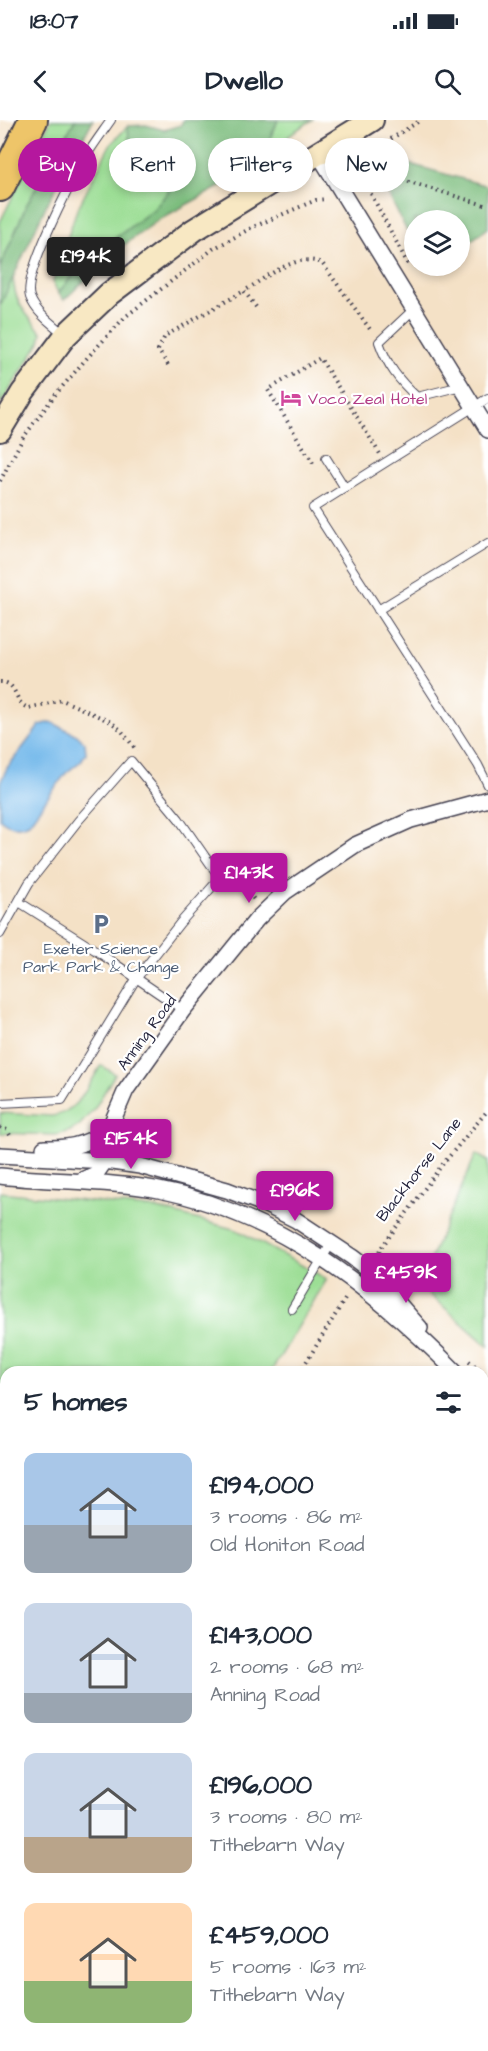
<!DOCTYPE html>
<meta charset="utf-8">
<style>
body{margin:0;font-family:"Architects Daughter",sans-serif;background:#f6f6f7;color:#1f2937;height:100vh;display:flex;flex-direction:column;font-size:22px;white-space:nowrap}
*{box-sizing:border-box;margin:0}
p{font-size:20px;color:#747a83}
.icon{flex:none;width:33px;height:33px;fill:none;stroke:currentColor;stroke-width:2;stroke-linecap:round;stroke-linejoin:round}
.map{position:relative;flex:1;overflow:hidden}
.side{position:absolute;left:0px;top:1246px;width:489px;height:686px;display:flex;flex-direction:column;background:#fff;border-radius:18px 18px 0 0;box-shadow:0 3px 9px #0003}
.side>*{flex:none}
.hud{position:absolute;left:18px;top:18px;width:453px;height:54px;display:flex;gap:12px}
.fabs{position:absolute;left:404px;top:90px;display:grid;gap:12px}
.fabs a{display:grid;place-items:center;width:66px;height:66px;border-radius:50%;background:#fff;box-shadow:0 3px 9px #0003;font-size:30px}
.price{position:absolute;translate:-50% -51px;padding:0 14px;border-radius:6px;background:#b5179e;color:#fff;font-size:20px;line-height:39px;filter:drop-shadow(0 2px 3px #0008)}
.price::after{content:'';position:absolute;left:50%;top:36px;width:18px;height:14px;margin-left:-9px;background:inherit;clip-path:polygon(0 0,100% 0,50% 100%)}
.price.current{background:#222;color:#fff}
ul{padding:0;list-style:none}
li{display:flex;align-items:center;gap:18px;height:150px;padding:0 24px}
li span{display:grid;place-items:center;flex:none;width:168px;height:120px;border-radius:12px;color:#555}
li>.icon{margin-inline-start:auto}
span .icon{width:72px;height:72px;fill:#fffc;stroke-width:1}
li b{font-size:26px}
h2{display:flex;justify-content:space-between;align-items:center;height:72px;padding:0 24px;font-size:26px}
.tag{padding:0 21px;border-radius:27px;background:#fff;box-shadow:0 3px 9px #0003;font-size:21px;line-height:54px}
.tag.current{background:#b5179e;color:#fff}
.status{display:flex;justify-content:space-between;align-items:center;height:42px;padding:0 30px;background:#fff;direction:ltr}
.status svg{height:16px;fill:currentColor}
header{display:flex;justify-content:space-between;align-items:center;height:78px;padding:0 24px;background:#fff;font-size:27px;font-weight:800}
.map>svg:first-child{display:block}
.green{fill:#9cde95;stroke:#5f8068;stroke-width:1.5}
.forest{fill:#7dbd7e;stroke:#50705c;stroke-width:1.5}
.water{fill:#74b9eb;stroke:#4b6e93;stroke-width:1.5}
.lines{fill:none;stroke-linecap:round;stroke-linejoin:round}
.lane-casing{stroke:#423f50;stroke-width:10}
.street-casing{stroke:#423f50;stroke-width:18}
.secondary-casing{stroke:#423f50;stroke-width:26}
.highway-casing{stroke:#423f50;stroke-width:32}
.path{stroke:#423f50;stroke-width:4;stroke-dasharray:1.5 4.5;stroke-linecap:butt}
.lane{stroke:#fff;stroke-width:8}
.street{stroke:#fff;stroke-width:15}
.secondary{stroke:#f8e8c3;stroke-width:22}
.highway{stroke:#eec569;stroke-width:28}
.labels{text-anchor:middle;stroke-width:4.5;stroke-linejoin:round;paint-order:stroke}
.hotel-label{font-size:16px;fill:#b23c85;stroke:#fff;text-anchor:start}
.service-label{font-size:16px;fill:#4e5e75;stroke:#fff}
.street-label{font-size:16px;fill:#22223b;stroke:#fff}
</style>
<div class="status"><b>18:07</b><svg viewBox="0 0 49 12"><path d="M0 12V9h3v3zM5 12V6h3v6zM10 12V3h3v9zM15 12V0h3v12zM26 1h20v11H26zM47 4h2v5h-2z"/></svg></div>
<header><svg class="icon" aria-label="back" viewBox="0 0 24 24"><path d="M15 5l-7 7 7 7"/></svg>Dwello<svg class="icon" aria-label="search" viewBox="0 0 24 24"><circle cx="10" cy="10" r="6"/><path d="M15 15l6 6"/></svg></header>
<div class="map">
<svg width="488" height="1931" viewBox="0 0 488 1931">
<rect width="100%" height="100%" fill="#fff"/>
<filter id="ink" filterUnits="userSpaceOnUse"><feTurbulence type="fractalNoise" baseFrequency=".0167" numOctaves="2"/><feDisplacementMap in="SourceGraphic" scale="12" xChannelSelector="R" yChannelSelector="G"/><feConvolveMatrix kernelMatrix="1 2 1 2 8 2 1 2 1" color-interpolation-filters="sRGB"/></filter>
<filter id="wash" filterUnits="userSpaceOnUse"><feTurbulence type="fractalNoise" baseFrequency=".008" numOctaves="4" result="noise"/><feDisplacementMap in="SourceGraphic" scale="24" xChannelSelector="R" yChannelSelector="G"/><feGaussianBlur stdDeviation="1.35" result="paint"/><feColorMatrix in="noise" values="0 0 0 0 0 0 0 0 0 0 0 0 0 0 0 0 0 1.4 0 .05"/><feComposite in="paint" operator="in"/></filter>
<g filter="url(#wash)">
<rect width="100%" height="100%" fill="#f4e1c6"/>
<path class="green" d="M51,0H75L26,86L0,148V102Z
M278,0H312L289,15L281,33L240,56L269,20Z
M128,6L130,30L140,48L162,58L169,71L154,89L85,141L58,173L53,162L76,92L110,25Z
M13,155C14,184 25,192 42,213L40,222L0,285V186Z
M101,945L115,954L95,988L79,1006L70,1011L56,1015L0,1013V993L52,996C77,993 89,965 101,945Z
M476,1034L488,1041V1226L419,1165Z
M0,1072L158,1089L237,1110L327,1159L271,1252H6V1336L0,1332Z
M483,1583L488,1587V1694L483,1702Z"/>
<path class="forest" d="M75,0H93L46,86L0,186V148L26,86Z
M183,0H278L269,20L240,56L160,99L117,130L64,180L58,173L85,141L154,89L169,71L162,58L140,48L130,30L128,6L146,5L164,10L181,5Z
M406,43L488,66V108L459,129V100H414V125L382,62Z"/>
<path class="water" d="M51,602L77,615L85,623L86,633L81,641L66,653L29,703C19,708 9,707 0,699V663L7,648L40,605Z"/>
</g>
<g filter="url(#ink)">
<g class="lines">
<g class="lane-casing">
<path id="lane" d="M414,189L379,222C387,245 399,261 417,277L461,266
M64,214C52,204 36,193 30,177C22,155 72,61 85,38C93,25 102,13 111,0
M488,278L313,388L478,645L488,665
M326,338L345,368
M378,490L488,423
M19,782L95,830L183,890
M0,814L29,763L78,701L131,641L179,699L220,758L180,803L136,859L62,980L0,983
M292,1189L332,1122"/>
</g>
<g class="street-casing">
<path id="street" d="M318,33L488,310
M44,1028C69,1029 92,1024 110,1007
M0,1035L105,1041L140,1046L227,1070L264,1084L296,1100L352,1137L369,1150L420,1208
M0,1056C51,1062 103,1060 154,1069C276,1092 371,1166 456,1252
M82,1060L96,1054L105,1041L110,1007L126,970L183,890L257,799L285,772L355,725L411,700L488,679
M483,1277L488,1281
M483,1562L488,1566
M0,1662L6,1656
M483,1866L488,1857"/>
</g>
<g class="secondary-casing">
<path id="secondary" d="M0,310L23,272L66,215L109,174L194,110L372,0"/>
</g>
<g class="highway-casing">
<path id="highway" d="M0,67L33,0"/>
</g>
<path class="path" d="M356,65L366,53L369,41L378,27L421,0
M408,144L370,72L366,53L386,55L488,86
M256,187L244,171C266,158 295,132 322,143L372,212
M168,245L158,230L165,216L244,171
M313,343L268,270L320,238L380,334
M0,361L23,318L55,275L87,238L125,197L213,129L253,107L316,80L327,79
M0,562C19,562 13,584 29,588L62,580L111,602L121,610L137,631
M231,749L255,781
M0,1007L7,1010L11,1017
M127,1013L128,1022L137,1027
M377,1138L381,1128L442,1045L488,990
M469,1241L483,1252
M300,1252L347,1176
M483,1253L488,1257
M0,1706L6,1701
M435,1926L443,1931"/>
<use href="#lane" class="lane"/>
<use href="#street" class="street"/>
<use href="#secondary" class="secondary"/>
<use href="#highway" class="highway"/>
</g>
</g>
<defs>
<g id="hotel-bare" transform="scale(1.62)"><path d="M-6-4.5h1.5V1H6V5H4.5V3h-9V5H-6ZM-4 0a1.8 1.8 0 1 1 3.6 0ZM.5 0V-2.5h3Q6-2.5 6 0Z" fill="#d1479c" stroke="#fff" stroke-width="2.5" paint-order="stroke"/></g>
<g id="parking-bare" transform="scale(1.62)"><path d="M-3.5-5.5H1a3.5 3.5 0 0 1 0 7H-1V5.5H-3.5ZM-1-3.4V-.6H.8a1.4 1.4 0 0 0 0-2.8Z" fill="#5c6f8a" stroke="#fff" stroke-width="2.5" paint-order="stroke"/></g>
</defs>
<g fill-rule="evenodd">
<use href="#hotel-bare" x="291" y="278"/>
<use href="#parking-bare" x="101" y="804"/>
</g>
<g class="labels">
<g class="hotel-label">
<text x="308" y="284">Voco Zeal Hotel</text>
</g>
<g class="service-label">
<text x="101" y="834">Exeter Science<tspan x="101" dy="18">Park Park &amp; Change</tspan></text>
</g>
<g class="street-label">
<text transform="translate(146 912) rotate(-54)" y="6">Anning Road</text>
<text transform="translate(418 1049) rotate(-52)" y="6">Blackhorse Lane</text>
</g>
</g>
</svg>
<div class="fabs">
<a><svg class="icon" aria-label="layers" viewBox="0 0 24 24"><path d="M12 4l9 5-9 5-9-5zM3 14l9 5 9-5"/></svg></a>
</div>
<b class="price current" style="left:86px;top:168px">£194K</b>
<b class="price" style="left:249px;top:784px">£143K</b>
<b class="price" style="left:131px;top:1050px">£154K</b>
<b class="price" style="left:295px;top:1102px">£196K</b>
<b class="price" style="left:406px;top:1184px">£459K</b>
<div class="hud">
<a class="tag current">Buy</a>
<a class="tag">Rent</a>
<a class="tag">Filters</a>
<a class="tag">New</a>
</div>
<section class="side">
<h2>5 homes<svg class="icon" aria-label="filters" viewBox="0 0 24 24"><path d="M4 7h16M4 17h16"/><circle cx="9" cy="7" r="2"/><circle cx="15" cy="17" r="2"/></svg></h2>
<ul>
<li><span style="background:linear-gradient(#a9c7e8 60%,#9aa5b1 0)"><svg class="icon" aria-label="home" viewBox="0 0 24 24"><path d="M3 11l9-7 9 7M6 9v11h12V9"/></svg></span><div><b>£194,000</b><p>3 rooms · 86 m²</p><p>Old Honiton Road</p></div></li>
<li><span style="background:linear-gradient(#c9d6e8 75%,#9aa5b1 0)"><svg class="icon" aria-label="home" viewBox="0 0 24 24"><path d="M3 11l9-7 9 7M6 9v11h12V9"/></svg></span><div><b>£143,000</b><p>2 rooms · 68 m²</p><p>Anning Road</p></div></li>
<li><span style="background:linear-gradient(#c9d6e8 70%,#b9a48a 0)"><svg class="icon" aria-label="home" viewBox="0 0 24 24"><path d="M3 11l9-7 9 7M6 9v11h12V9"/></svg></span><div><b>£196,000</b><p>3 rooms · 80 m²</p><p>Tithebarn Way</p></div></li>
<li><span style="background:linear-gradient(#ffd9b3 65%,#8fb573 0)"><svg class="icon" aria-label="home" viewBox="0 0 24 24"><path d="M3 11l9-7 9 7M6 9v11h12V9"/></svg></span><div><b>£459,000</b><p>5 rooms · 163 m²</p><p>Tithebarn Way</p></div></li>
</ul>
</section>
</div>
